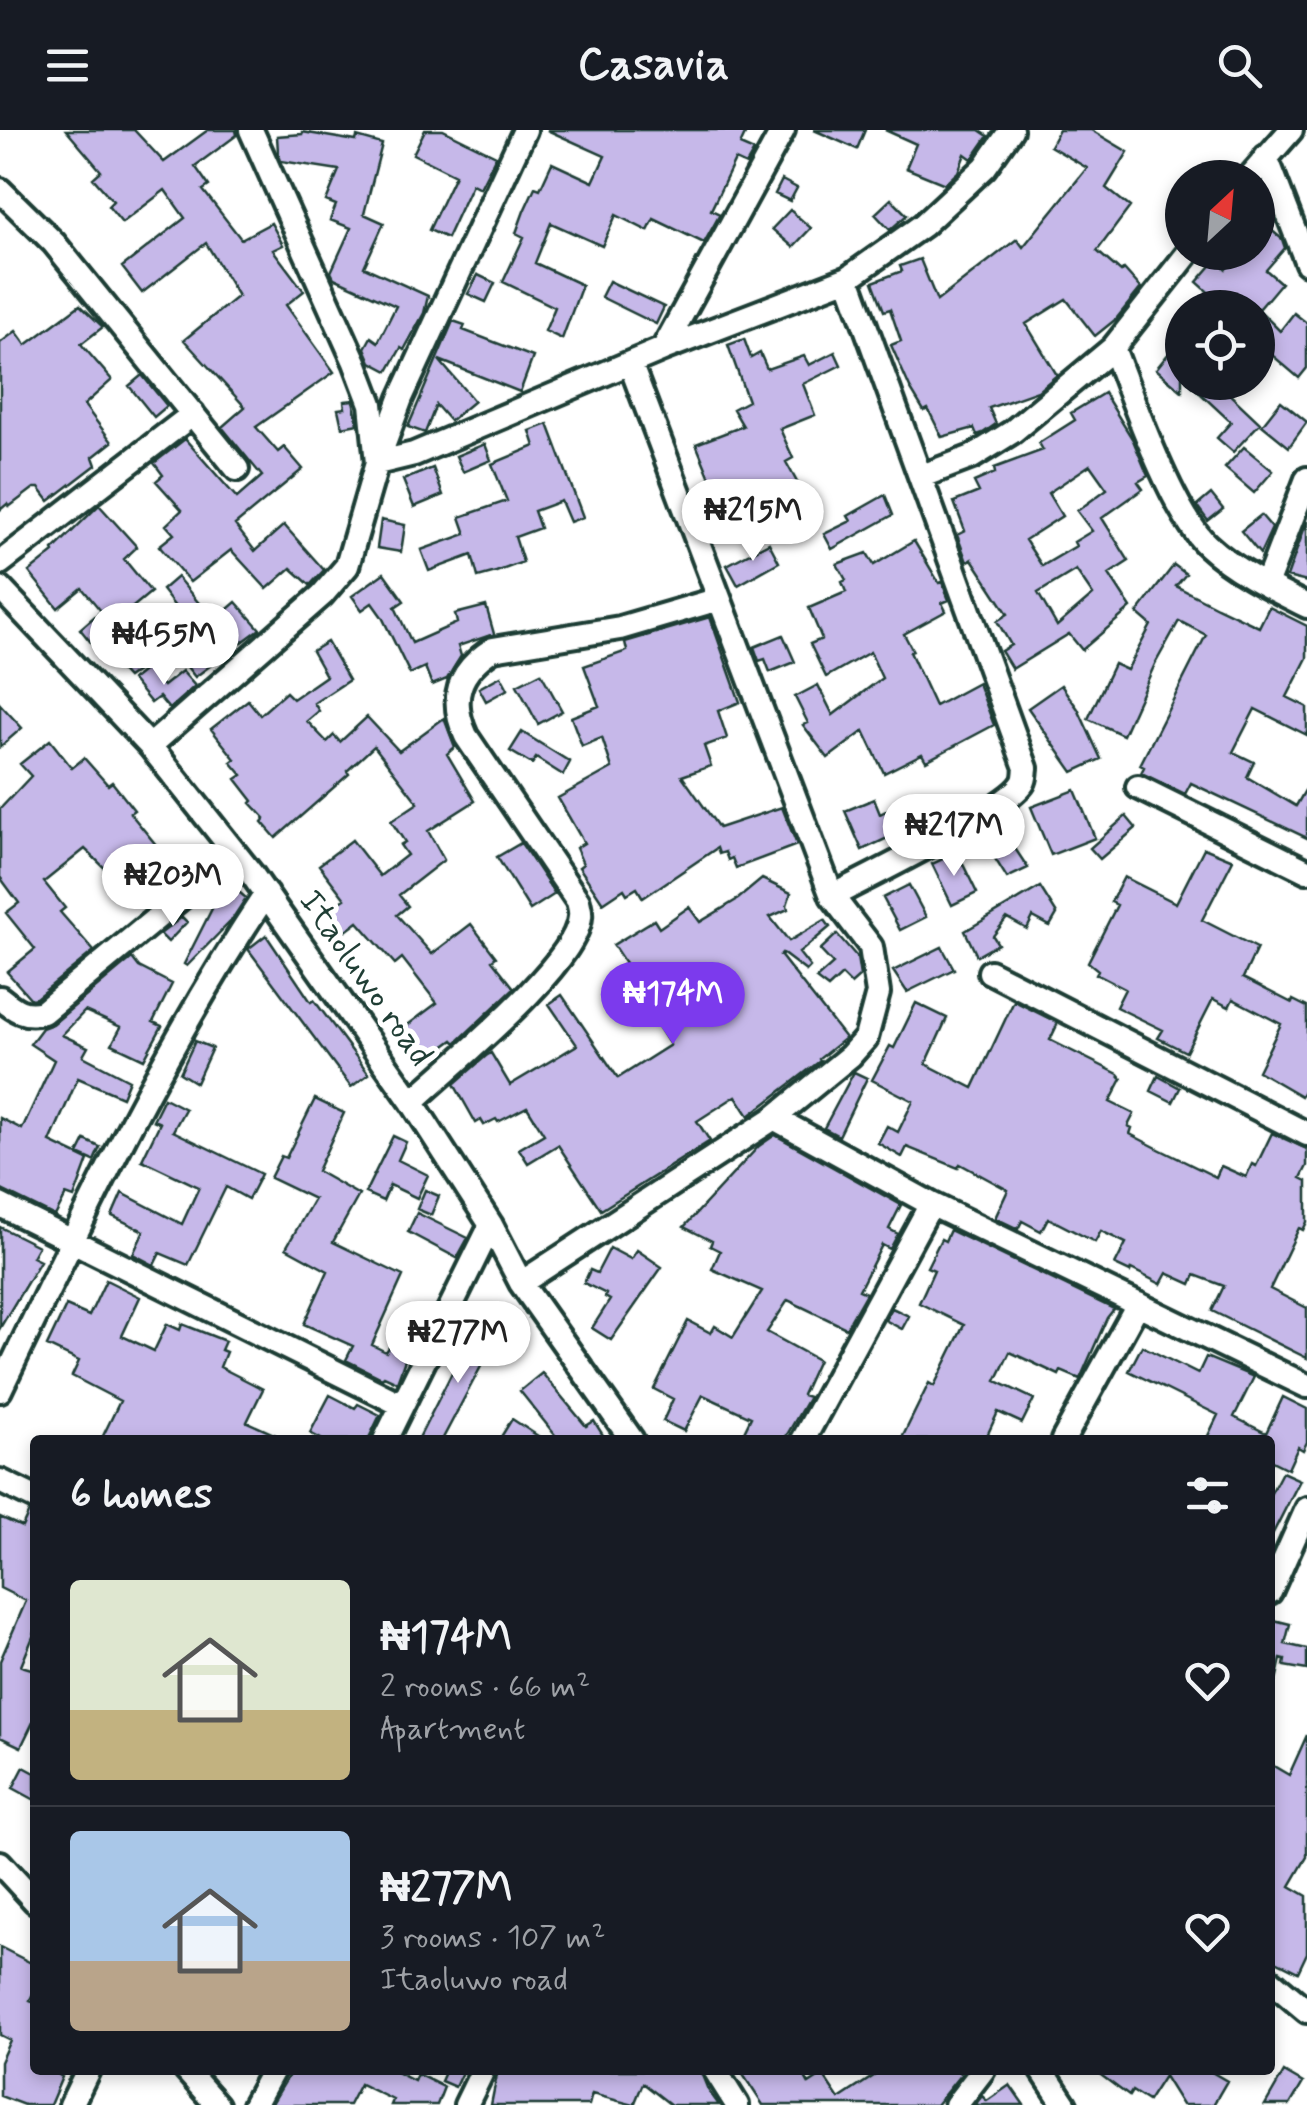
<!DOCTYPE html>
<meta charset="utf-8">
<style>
body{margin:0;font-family:Mynerve,sans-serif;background:#20242c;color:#f1f3f6;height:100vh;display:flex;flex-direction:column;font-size:38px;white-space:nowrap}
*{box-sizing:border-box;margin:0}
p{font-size:32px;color:#9ea1a6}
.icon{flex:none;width:55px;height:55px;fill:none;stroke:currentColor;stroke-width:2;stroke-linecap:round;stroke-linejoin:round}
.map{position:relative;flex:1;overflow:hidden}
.sheet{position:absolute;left:30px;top:1305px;width:1245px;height:640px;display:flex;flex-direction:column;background:#171b24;border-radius:10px;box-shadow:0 5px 15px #0003}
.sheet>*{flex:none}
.needle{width:65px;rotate:26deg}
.buttons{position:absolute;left:1165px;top:30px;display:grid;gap:20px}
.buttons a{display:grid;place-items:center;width:110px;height:110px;border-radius:50%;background:#171b24;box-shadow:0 5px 15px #0003;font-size:50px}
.price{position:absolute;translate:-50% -85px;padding:0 22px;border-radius:35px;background:#fff;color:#222;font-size:32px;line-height:65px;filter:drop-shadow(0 2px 5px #0008)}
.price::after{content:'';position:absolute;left:50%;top:60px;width:30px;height:22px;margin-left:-15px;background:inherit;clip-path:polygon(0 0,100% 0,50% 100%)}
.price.on{background:#7c3aed;color:#fff}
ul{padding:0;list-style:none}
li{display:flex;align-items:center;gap:30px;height:250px;padding:0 40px}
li+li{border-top:2px solid #363941}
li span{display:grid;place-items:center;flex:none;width:280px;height:200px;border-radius:10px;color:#555}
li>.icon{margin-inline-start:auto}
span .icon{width:120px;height:120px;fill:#fffc;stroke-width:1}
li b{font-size:42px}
h2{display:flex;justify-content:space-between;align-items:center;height:120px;padding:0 40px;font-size:42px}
header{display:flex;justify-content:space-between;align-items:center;height:130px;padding:0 40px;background:#171b24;font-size:45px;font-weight:800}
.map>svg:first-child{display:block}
.building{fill:#c6b8e9;stroke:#1f3d34;stroke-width:2.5;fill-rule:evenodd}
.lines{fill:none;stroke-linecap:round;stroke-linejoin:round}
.minor-casing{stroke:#1f3d34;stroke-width:30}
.minor{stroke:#fff;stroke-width:22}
.labels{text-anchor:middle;stroke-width:10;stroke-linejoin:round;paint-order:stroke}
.street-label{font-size:35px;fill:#1f3d34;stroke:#fff}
</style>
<header><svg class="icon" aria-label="menu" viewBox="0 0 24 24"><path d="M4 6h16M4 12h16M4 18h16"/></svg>Casavia<svg class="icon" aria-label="search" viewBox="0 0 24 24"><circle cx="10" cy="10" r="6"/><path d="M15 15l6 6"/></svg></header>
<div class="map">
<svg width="1307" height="1975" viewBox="0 0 1307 1975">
<rect width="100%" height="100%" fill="#fff"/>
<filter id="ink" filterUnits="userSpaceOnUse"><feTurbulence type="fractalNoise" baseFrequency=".01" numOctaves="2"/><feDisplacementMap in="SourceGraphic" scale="20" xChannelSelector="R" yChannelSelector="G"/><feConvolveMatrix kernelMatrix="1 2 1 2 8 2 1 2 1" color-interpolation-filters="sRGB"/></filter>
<g filter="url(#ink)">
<path class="building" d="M66,0H134L164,32L208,0H236L237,5L195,36L209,56L203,60L241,109L271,93L283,115L273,120L304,161L286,175L334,242L256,297L278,322L284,317L303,339L235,395L255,421L284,395L324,440L310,455L291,438L267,459L231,420L190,452L159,416L174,404L166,395L182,380L156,351L163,345L154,333L185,309L237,368L262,346L222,297L245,277L184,210L238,166L206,113L142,163L122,137L185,88L165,60L122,93L108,76L113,71L93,48L101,41Z
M425,0H443L496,26L480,58L472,54L447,108L429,100L455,45L413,24Z
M547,0H747L740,15L754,21L746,35L735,30L711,80L720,84L704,113L654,89L648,101L616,85L602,116L551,93L535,133L582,155L562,209L545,201L555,177L503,152L524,107L516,103L524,81L535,57L540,59L552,33L593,52L605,26Z
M814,0H865L857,19Z
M885,0H979L988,6L972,29L965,24L958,42L945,54L906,38L916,14Z
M1059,0H1091L1128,22L1106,58L1130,77L1097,121L1121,142L1124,139L1141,158L1116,189L1095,206L1066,169L1026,194L1057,245L1038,261L989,278L996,294L983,303L977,305L974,298L942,307L928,279L924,281L910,258L891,215L901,211L890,179L884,181L873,152L902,141L900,136L920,129L937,171L1017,109L1023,117L1087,38L1050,16Z
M302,2L356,11L357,7L382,14L364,84L384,93L364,137L428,166L424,183L404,220L401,218L388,241L371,232L365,218L371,207L378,212L396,176L334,148L331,142L351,98L330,90L336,75L326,71L339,40L281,31L278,22L277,6L302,4Z
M782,50L797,58L790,71L775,64Z
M891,69L907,85L890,100L875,84Z
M790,80L811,98L793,117L772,99Z
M1264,94L1282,109L1285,118L1266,140L1281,153L1260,178H1226L1197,152L1216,130L1226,139L1240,122H1258V102Z
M478,145L495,153L486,172L468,164Z
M609,151L664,177L656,194L601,167Z
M80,175L103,197L81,214L112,250L84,275L112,312L93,327L96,335L49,371L39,358H34L9,377L7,374L0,380V213L16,201L26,215Z
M1258,179L1280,201L1294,183L1307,193V238L1299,248L1258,213Z
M453,191L465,195L463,200L533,227L520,262L439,230L474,271L450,291L436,275L425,303L408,297Z
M1182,207V261L1156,239Z
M744,209L751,228L760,223L767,239L804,226L809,235L835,222L841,235L803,254L815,285L780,299L793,328L786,332L798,354L727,389L696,314L743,296L733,279L748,271L728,215Z
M142,245L167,276L154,287L129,256Z
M1188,252H1232L1225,260L1260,293L1233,322L1217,308L1231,292Z
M1104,263L1133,310L1148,346L1138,352L1143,359L1102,388L1129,431L1109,444L1131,478L1082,520L1069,504L1012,539L1001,521L1011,515L997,491L1008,484L972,429L967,432L957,405L965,401L954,372L979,362L974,352L995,343L994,338L1043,320L1039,313L1075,290L1071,283ZM1090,335L1107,359L1077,381L1092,401L1074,412L1076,416L1042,436L1025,410L1062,386L1048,363ZM1076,440L1093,465L1057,496L1038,463Z
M353,270L358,294L342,297L338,279L345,278L344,271Z
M1281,271L1307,292L1289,317L1262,295Z
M548,294L583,387L570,392L561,371L534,381L540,398L515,407L523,432L496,442L478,447L472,425L429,441L421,420L466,404L460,387L507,371L492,334L535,316L530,301Z
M485,314L491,330L463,342L456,326Z
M1244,317L1273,341L1254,363L1225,338Z
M433,338L443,365L414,377L403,350Z
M1211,364L1223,379L1208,391L1197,376Z
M885,365L893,385L832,419L824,404L851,391L848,386Z
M99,375L137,417L124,429L151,462L105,500L108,503L93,515L80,499L101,481L82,458L58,478L29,442L54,422L53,420Z
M1261,385L1272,398L1260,424L1241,401Z
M381,390L405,395L401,422L377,418Z
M1307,391V452L1287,447Z
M914,411L939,453L942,452L949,470L942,473L946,481L904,504L913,521L910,522L935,576L978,553L994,595L926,631L922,624L884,643L864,601L828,628L803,595L808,593L795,567L818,555L833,585L882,548L870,522L826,547L810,514L822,509L809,478L846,462L842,452L846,450L837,434L867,423L874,435Z
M769,413L779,432L738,455L727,435Z
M1174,435L1186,444L1176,456L1217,477L1259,497L1269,477L1307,496V528L1287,567L1307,577V605L1255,579L1233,622L1254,632L1247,647L1296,676L1307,657V708L1191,653L1185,664L1141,643L1144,637L1140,635L1206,505L1179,491L1155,534L1123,605L1088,589L1114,534L1127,540L1151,495L1137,483Z
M384,443L404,471L395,477L412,513L457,493L455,484L486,476L494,504L458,516L461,526L447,549L432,555L425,537L410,544L382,487L372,473L362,480L352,466Z
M177,447L214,491L236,472L260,499L195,547L169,514L163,519L148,501L176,478L162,460Z
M710,487L740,572L718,581L727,608L704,616L711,636L682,646L719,698L782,677L797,715L736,738L732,728L728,730L725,722L719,724L717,718L643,768L637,758L627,764L624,759L603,773L579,737L583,734L576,718L584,713L558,668L612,638L602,608L582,616L571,587L599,576L584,536L627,521L625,512Z
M783,505L795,532L770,542L765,529L759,531L754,517Z
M327,512L349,550L314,573L319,581L307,591L327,612L334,605L340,612L367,587L399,621L444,588L455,617L447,624L475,671L428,701L444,730L399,765L408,776L397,785L432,824L471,794L496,827L492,830L514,858L456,913L453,910L428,928L405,897L437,873L402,828L395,834L358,792L346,801L330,779L345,769L319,735L352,710L380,746L407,725L400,715L405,712L391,691L418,673L374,616L347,641L349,644L276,708L262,692L265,688L251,673L253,671L236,649L242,645L231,632L235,629L211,599L248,570L260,585L286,562L293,569L326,546L312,521Z
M127,526L138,540L127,548L116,536Z
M147,538L163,556L182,541L195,556L169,579L159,567L151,573L132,550Z
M541,543L562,581L538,594L517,555Z
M501,546L508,559L486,571L479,558Z
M1061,555L1078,579L1101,629L1073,642L1028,578Z
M0,574L22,598L0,617Z
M522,602L570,632L563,645L536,628L532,634L510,621Z
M50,610L72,638L84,628L108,655L112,652L134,680L130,683L175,738L150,761L127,737L115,748L85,719L44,752L65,778L60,782L94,821L36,868L31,869L7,842L35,819L6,783L19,773L0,747V679L31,646L20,634Z
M1075,660L1095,708L1051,725L1031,677Z
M924,661L937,685L862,720L845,681L874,669L880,684Z
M1126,686L1136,698L1100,729L1090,718Z
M1008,708L1028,738L1007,748L989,719Z
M521,713L555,764L530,780L497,727Z
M1204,718L1233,730L1202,790L1257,818L1243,848L1292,873L1293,870L1307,877V955L1301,966L1258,941L1281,894L1233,869L1229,877L1213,869L1186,922L1158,908L1163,900L1116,877L1125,859L1096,844L1098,840L1088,832L1117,775L1111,772L1124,747L1176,773Z
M957,722L977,763L952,775L932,734Z
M762,749L791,763L787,775L788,779L770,787L789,811L825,790L830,797L799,823L810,837L806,841L782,823L780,825L845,908L819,929L820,931L749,986L736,966L697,991L710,1011L601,1080L558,1015L528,1033L519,1019L544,1004L527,977L498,992L496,989L484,995L481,990L476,993L454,954L486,926L491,923L510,955L577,915L549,874L562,865L618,948L670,915L621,836L625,833L613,815L654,790L659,798L689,777L700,792L738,769Z
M226,751L246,768L231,791L187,836L184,834Z
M909,755L926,787L900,800L883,768Z
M1040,757L1057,784L1050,796L1033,787L1027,799L1007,788L993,806L998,814L977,826L965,801Z
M182,787L187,792L168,812L160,804Z
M837,804L857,827L860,846L851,854L842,845L828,858L816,849L833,834L820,820Z
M266,805L311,872L314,870L369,944L351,957L248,819Z
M942,817L954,839L907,862L893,841Z
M132,828L139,837L172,854L153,892L162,896L144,929L112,914L121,897L85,881L62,905L88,917L83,926L129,950L122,967L78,948L50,1012L88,1030L74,1068L66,1065L55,1086L0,1059V988L22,999L54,930L30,914L42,898L53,894Z
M1014,871L1058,893L1050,910L1118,944L1122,949L1110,972L1134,984L1128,996L1132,998L1130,1004L1159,1019L1216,1047L1221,1036L1246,1047L1252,1034L1256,1036L1272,1003L1307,1019V1036L1301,1048L1307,1051V1092L1303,1100L1299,1098L1270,1159L1307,1178V1228L1212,1181L1224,1156L1195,1145L1191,1154L1167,1143L1161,1154L1131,1139L1130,1142L1115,1135L1126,1113L1101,1101L1095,1112L1048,1088L1041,1101L1022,1091L1018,1099L995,1088L1008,1060L960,1034L958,1038L907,1017L902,1027L878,1013L887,996L898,1002L913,971L872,950L890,916L894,918L916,873L947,888L926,934L973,958Z
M195,911L212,918L196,953L180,943Z
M854,942L867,948L839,1006L824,998Z
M1158,946L1180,958L1173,972L1151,961Z
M164,968L185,979L173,1001L261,1044L248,1069L226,1057L188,1135L160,1123L154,1135L133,1124L144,1101L112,1086L122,1063L182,1094L199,1057L142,1030L160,993L153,990Z
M315,969L344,983L317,1041L359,1065L333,1112L403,1146L372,1215L386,1222L395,1208L411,1213L397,1252L384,1246L382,1248L346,1230L353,1216L304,1194L328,1141L286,1118L314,1069L270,1048L281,1026L286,1028Z
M775,1005L901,1075L889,1099L898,1104L890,1119L882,1115L859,1160L866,1163L846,1198L788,1170L767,1202L818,1230L802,1265L809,1267L784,1310H740L751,1287L703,1265L684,1301L663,1291L673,1269L654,1259L688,1191L711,1203L715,1196L733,1207L762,1161L712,1139L720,1121L710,1116L712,1111L684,1097L759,1016Z
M393,1006L406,1012L398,1030L428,1045L417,1068L390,1055L383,1071L365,1063Z
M85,1010L100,1017L94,1031L78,1024Z
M425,1060L439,1066L431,1085L417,1079Z
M417,1083L468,1108L457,1128L408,1102Z
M0,1097L38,1116L32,1127L40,1131L0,1198Z
M950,1100L1114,1179L1107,1188L1080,1249L1061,1241L1059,1245L1010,1222L996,1251L1034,1269L1022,1293L998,1282L985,1310H901L929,1253L934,1256L964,1195L919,1173L934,1140L927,1137L941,1109L945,1111Z
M610,1118L631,1129L637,1120L662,1137L611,1210L592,1198L610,1170L605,1167L606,1164L584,1153L590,1140L597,1143Z
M106,1150L140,1167L122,1206L154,1221L167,1194L180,1200L182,1194L225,1211L221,1220L226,1222L220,1237L263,1259L247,1292L287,1310H101L120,1271L72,1246L79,1231L47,1216L66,1176L89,1186Z
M892,1178L909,1186L902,1199L885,1190Z
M474,1199L495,1210L442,1310H418Z
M1142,1216L1198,1244L1206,1227L1254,1247L1234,1287L1266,1303L1283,1267L1307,1279V1312L1303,1320L1298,1317L1288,1339L1270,1330V1310H1206L1218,1285L1129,1241Z
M542,1243L586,1296L594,1291L606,1310H559L520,1261Z
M330,1265L355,1278L358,1274L380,1285L368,1310H323L310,1303Z
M512,1289L544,1310H499Z
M1282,1342L1300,1350L1270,1409V1365Z
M29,1382L35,1383V1502L21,1536L35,1540V1588L21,1617L0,1607V1531L26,1471L0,1458V1387L22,1397Z
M1270,1489L1290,1494L1285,1514L1307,1519V1540L1284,1536L1285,1530L1281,1529L1276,1551L1270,1550Z
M1307,1605V1727L1290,1756L1307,1766V1823L1298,1842L1270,1828V1634L1289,1645Z
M24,1637L35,1643V1670L13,1658Z
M0,1817L35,1835V1859L30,1870L35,1872V1940H61L59,1945L62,1947L50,1975H24L0,1966V1932L10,1910L0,1905Z
M292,1940H392L414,1951L417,1944L444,1957L437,1975H391L393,1970L360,1954L349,1975H271Z
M446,1940H463L455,1957L441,1951Z
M498,1940H700L708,1960L719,1975H671L643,1953L634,1975L592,1964L589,1975H491Z
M740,1940H801L809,1954L823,1945L839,1969L883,1940H957L961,1944L936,1975H763Z
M1094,1940H1208L1227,1951L1213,1975H1182L1164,1946L1148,1971L1132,1961L1129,1966Z
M1284,1942L1303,1953L1290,1975H1265Z
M1010,1955L1024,1975H975L982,1966L987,1971Z"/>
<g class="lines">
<g class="minor-casing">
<path id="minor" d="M251,0L355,232L371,274L377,333L414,324L663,219L848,148L923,95L985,37L1011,0
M1266,27L1307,133
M1249,48L1291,0
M0,60L54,113L237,339
M1113,218C1132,267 1172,382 1207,415C1235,441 1273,459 1307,476
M663,219L783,0
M922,346L972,327L1012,302L1113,218L1189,122
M0,433L193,284
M1266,455L1307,349
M0,458L150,616L251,743L412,972L491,1095L521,1153L632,1310
M150,616L322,465L347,436L377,333L401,268L525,0
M1138,657L1307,741
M832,766C866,748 1008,679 1023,653C1026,648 1025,644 1026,638L848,148
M990,842L1307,1004
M0,868C15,880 24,887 43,882L234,724
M412,972C449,937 577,834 580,787C581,781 579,776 578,771L466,606C449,569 458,541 493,519L620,498L719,469
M774,988L931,1074L1307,1256
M0,1075L402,1275
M521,1153L774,988L850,926L866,908L878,863L871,817L832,766L630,233
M0,1260C81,1092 162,919 266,764
M385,1310L491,1095
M803,1310L931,1074
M1063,1310L1138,1174
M0,1351L35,1368
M1270,1462L1307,1379
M0,1733L35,1771
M1270,1850L1307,1881
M186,1940L217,1975
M715,1940L737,1975
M1042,1940L1065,1975
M71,1975L88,1940
M254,1975L273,1940
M466,1975L483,1940
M956,1975L983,1940"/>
</g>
<use href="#minor" class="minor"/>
</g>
</g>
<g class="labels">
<g class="street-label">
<text transform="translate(367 847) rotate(55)" y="12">Itaoluwo road</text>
</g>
</g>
</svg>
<div class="buttons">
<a><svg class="needle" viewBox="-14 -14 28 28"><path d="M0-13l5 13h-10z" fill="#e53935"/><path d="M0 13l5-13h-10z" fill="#9ea1a6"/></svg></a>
<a><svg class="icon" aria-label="locate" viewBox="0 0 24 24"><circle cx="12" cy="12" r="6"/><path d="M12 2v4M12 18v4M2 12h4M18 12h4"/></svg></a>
</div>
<b class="price" style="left:753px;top:434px">₦215M</b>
<b class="price" style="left:164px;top:558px">₦455M</b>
<b class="price" style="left:954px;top:749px">₦217M</b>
<b class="price" style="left:173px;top:799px">₦203M</b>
<b class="price on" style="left:673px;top:917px">₦174M</b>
<b class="price" style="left:458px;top:1256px">₦277M</b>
<section class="sheet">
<h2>6 homes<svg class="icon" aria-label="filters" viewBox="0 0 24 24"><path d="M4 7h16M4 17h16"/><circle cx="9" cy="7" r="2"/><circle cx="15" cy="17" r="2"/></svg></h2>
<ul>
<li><span style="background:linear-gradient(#dfe7d0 65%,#c2b280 0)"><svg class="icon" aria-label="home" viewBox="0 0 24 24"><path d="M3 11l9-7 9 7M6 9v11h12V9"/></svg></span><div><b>₦174M</b><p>2 rooms · 66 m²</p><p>Apartment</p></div><svg class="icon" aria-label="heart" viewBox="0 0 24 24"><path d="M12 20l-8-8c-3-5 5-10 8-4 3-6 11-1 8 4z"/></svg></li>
<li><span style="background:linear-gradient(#a9c7e8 65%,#b9a48a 0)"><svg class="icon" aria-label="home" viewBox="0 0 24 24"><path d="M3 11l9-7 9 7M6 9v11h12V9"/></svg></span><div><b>₦277M</b><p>3 rooms · 107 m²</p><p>Itaoluwo road</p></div><svg class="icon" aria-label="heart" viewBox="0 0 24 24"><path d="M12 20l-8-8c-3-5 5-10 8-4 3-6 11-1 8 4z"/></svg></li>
</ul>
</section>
</div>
